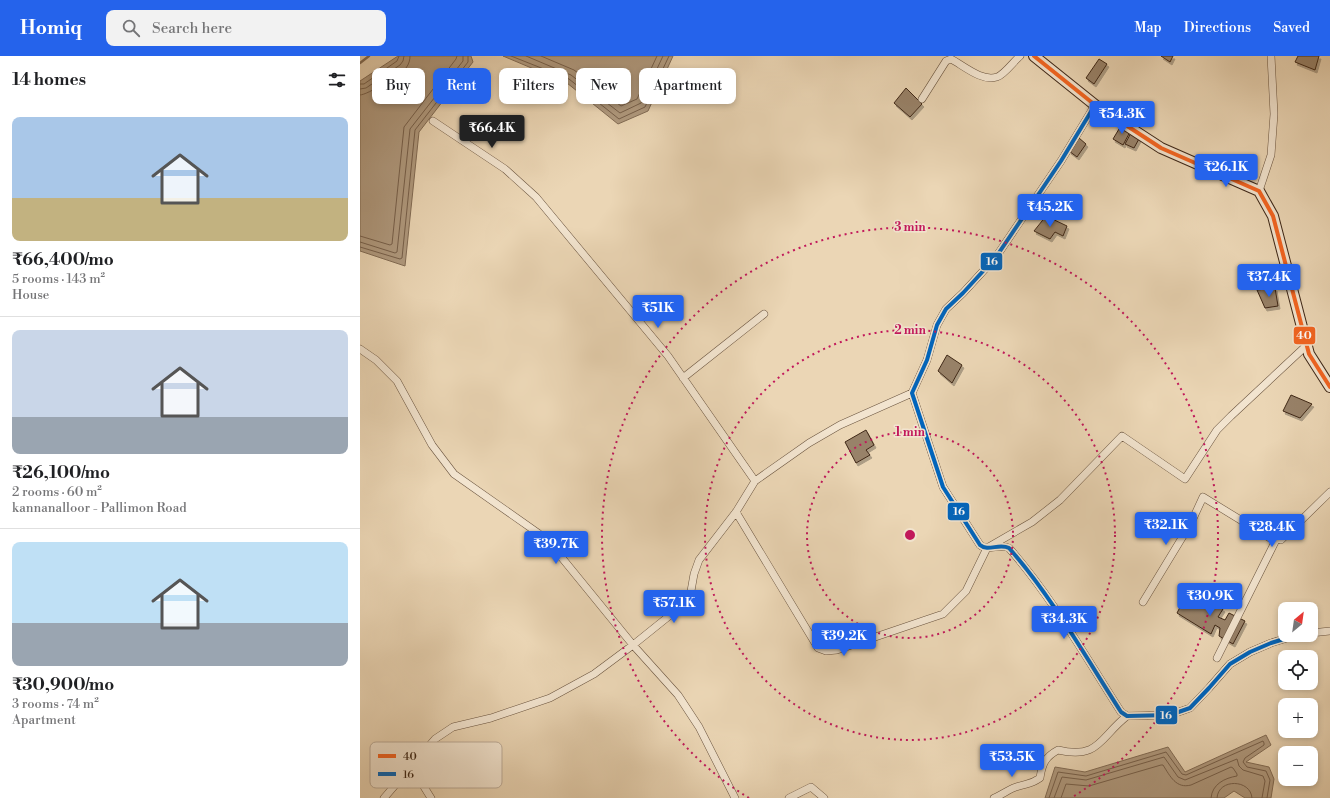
<!DOCTYPE html>
<meta charset="utf-8">
<style>
body{margin:0;font-family:"Libre Bodoni",serif;background:#f2f2f2;color:#202124;height:100vh;display:flex;flex-direction:column;font-size:15px;white-space:nowrap}
*{box-sizing:border-box;margin:0}
p{font-size:13px;color:#757577}
.icon{flex:none;width:22px;height:22px;fill:none;stroke:currentColor;stroke-width:2;stroke-linecap:round;stroke-linejoin:round}
.map{position:relative;flex:1;overflow:hidden}
.drawer{display:flex;flex-direction:column;background:#fff;width:360px}
.drawer>*{flex:none}
.hud{position:absolute;left:12px;top:12px;width:380px;height:36px;display:flex;gap:8px}
.needle{width:26px;rotate:29deg}
.controls{position:absolute;left:918px;top:546px;display:grid;gap:8px}
.controls a{display:grid;place-items:center;width:40px;height:40px;border-radius:8px;background:#fff;box-shadow:0 2px 6px #0003;font-size:20px}
.price{position:absolute;translate:-50% -34px;padding:0 9px;border-radius:4px;background:#2563eb;color:#fff;font-size:13px;line-height:26px;filter:drop-shadow(0 1px 2px #0008)}
.price::after{content:'';position:absolute;left:50%;top:24px;width:12px;height:9px;margin-left:-6px;background:inherit;clip-path:polygon(0 0,100% 0,50% 100%)}
.price.selected{background:#222;color:#fff}
ul{padding:0;list-style:none}
li{display:grid;align-content:center;gap:8px;height:212px;padding:0 12px}
li+li{border-top:1px solid #e0e0e0}
li span{display:grid;place-items:center;height:124px;border-radius:8px;color:#555}
li>.icon{margin-inline-start:auto}
span .icon{width:72px;height:72px;fill:#fffc;stroke-width:1}
li b{font-size:17px}
h2{display:flex;justify-content:space-between;align-items:center;height:48px;padding:0 12px;font-size:17px}
.tag{padding:0 14px;border-radius:8px;background:#fff;box-shadow:0 2px 6px #0003;font-size:14px;line-height:36px}
.tag.selected{background:#2563eb;color:#fff}
header{display:flex;align-items:center;gap:24px;box-sizing:border-box;height:56px;padding:0 20px;background:#2563eb;color:#fff}
header strong{font-size:19px}
nav{display:flex;gap:22px;margin-inline-start:auto;font-size:14px}
.search{width:280px;height:36px;background:#f2f2f2;display:flex;align-items:center;gap:10px;box-sizing:border-box;padding:0 14px;border-radius:8px;color:#757577;font-size:15px}
main{display:flex;flex:1;min-height:0}
.map>svg:first-child{display:block}
.water{fill:#b09a7f;stroke:#826c55}
.lines{fill:none;stroke-linecap:round;stroke-linejoin:round}
.shore{stroke:#77604b;stroke-width:1}
.stream{stroke:#826c55;stroke-width:2.5}
.building{fill:#988269;stroke:#3e2717;filter:url(#shadow)}
.street-casing{stroke:#69533e;stroke-width:8}
.secondary-casing{stroke:#3e2717;stroke-width:12}
.street{stroke:#f2e4cf;stroke-width:7}
.secondary{stroke:#f2e4cf;stroke-width:10}
.bus-1-casing{stroke:#f2e4cf;stroke-width:7}
.bus-2-casing{stroke:#f2e4cf;stroke-width:7}
.bus-1{stroke:#f26522;stroke-width:4}
.bus-2{stroke:#0065bd;stroke-width:4}
.ring{fill:none;stroke:#c2185b;stroke-width:2;stroke-dasharray:2 4}
.key{fill:#f2e4cf;stroke:#bcab98;stroke-width:1}
.key-label{font-size:11px;fill:#3e2717}
.centre{fill:#c2185b;stroke:#f2e4cf;stroke-width:2}
.ring-label{font-size:12px;text-anchor:middle;font-weight:bold;fill:#c2185b;stroke:#f2e4cf;stroke-width:3;stroke-linejoin:round;paint-order:stroke}
.line-badge{stroke:#f2e4cf;stroke-width:1.5}
.badge-label{font-size:11px;text-anchor:middle;font-weight:bold;fill:#fff}
</style>
<header>
<strong>Homiq</strong>
<div class="search"><svg class="icon" aria-label="search" viewBox="0 0 24 24"><circle cx="10" cy="10" r="6"/><path d="M15 15l6 6"/></svg>Search here</div>
<nav><a>Map</a><a>Directions</a><a>Saved</a></nav>
</header>
<main>
<section class="drawer">
<h2>14 homes<svg class="icon" aria-label="filters" viewBox="0 0 24 24"><path d="M4 7h16M4 17h16"/><circle cx="9" cy="7" r="2"/><circle cx="15" cy="17" r="2"/></svg></h2>
<ul>
<li><span style="background:linear-gradient(#a9c7e8 65%,#c2b280 0)"><svg class="icon" aria-label="home" viewBox="0 0 24 24"><path d="M3 11l9-7 9 7M6 9v11h12V9"/></svg></span><div><b>₹66,400/mo</b><p>5 rooms · 143 m²</p><p>House</p></div></li>
<li><span style="background:linear-gradient(#c9d6e8 70%,#9aa5b1 0)"><svg class="icon" aria-label="home" viewBox="0 0 24 24"><path d="M3 11l9-7 9 7M6 9v11h12V9"/></svg></span><div><b>₹26,100/mo</b><p>2 rooms · 60 m²</p><p>kannanalloor - Pallimon Road</p></div></li>
<li><span style="background:linear-gradient(#bfe0f5 65%,#9aa5b1 0)"><svg class="icon" aria-label="home" viewBox="0 0 24 24"><path d="M3 11l9-7 9 7M6 9v11h12V9"/></svg></span><div><b>₹30,900/mo</b><p>3 rooms · 74 m²</p><p>Apartment</p></div></li>
</ul>
</section>
<div class="map">
<svg width="970" height="742" viewBox="0 0 970 742">
<defs>
<filter id="shadow"><feDropShadow dx="2" dy="3" stdDeviation="0" flood-color="#0004"/></filter>
</defs>
<rect width="100%" height="100%" fill="#ebd6b5"/>
<filter id="stains"><feTurbulence type="fractalNoise" baseFrequency=".005" numOctaves="4"/><feColorMatrix values="0 0 0 0 .2 0 0 0 0 .09 0 0 0 0 .02 0 0 0 .5 -.17"/></filter>
<radialGradient id="worn" r=".72"><stop offset=".6" stop-color="#630" stop-opacity="0"/><stop offset="1" stop-color="#630" stop-opacity=".3"/></radialGradient>
<path class="water" d="M38,0H111L113,6L59,76L45,210L0,195V25Z
M143,0H313L288,55L258,68L207,27Z
M906,679L911,689L886,706L909,711L914,723L911,742H885L874,735L864,742H685L695,711L725,716L808,691L825,716Z"/>
<g class="lines">
<path class="shore" d="M151,0L209,23L259,63L285,51L309,0
M166,0L211,19L260,57L281,47L303,0
M181,0L214,14L261,50L277,43L297,0
M0,28H4L37,5L39,0
M0,33L6,32L40,9L43,5L44,0
M0,39C8,39 40,18 46,12C49,8 50,4 50,0
M0,180L30,189L32,188L44,71L96,3L97,0
M0,186L35,197L37,196L50,73L103,5V0
M0,191L40,203L42,202L55,74L108,6V0
M689,742L698,716L726,720L806,696L822,718L826,719L903,685L904,687V689L885,702L883,706L887,711L906,715L910,724L907,742
M694,742L702,721L726,724L804,701L818,721L825,724L877,703L879,710L883,714L903,720L905,725L902,742
M701,742L706,728L729,730L801,709H803C810,720 816,733 831,729L871,711L873,712L877,718V720C865,722 852,728 851,742
M857,742C858,722 891,723 892,742"/>
<path class="stream" d="M0,7L9,0"/>
</g>
<path class="building" d="M801,0H813L810,6Z
M938,0H959L955,14L935,6Z
M739,3L747,8L734,28L726,22Z
M546,32L562,48L550,61L534,47Z
M762,68L771,74L763,89L753,83Z
M772,75L780,81L774,92L765,88Z
M719,82L726,88L717,101L709,95Z
M686,160L707,170L703,180L695,176L690,183L674,175Z
M915,232L918,250L905,252L897,234Z
M587,299L602,309L592,327L578,315Z
M931,339L952,348L940,362L923,355Z
M506,374L514,389L506,394L510,399L496,407L485,386Z
M829,534L863,553L858,561L865,564L869,557L885,565L873,588L859,580L860,572L855,569L851,578L817,557Z"/>
<g class="lines">
<g class="street-casing">
<path id="street" d="M562,43L586,5L591,3C604,10 622,26 637,21C644,19 654,5 660,0
M735,49L701,105L636,201L603,237L586,253L577,269L567,304L552,337L583,431L620,489C628,496 639,487 649,492C692,541 725,600 761,656L767,660L810,659L830,652L849,632L870,608L890,596L911,587L937,579
M73,65L145,113L176,141L308,300L395,425
M899,135L911,99L914,58L911,0
M0,293L16,304L37,325L72,389L94,418L178,477L189,486L273,589L318,639L339,671L375,742
M323,322L404,258
M376,456L458,592L466,595L477,594L583,558L606,535L627,492L672,466L700,444L762,380L825,423L857,374L871,360L947,289
M783,546L831,467L843,441L910,482L921,484L970,436
M951,577L970,575
M857,602L916,484
M51,710L71,742
M24,742L75,683L93,671L131,662L190,642L234,618L273,589L324,548L331,535L334,518L339,504L376,456L395,425L449,387L480,369L552,337
M429,742L451,731L464,742
M634,742C642,739 649,733 656,731C667,727 670,729 680,722C682,708 685,701 698,694C739,704 740,681 767,660"/>
</g>
<g class="secondary-casing">
<path id="secondary" d="M674,0L735,49L801,92L899,135L913,160L949,298L970,331"/>
</g>
<use href="#street" class="street"/>
<use href="#secondary" class="secondary"/>
<g class="bus-1-casing">
<path id="bus-1" d="M674,0L735,49L801,92L899,135L913,160L949,298L970,331"/>
</g>
<g class="bus-2-casing">
<path id="bus-2" d="M735,49L701,105L636,201L603,237L586,253L577,269L567,304L552,337L583,431L620,489C628,496 639,487 649,492C692,541 725,600 761,656L767,660L810,659L830,652L849,632L870,608L890,596L911,587L937,579"/>
</g>
<use href="#bus-1" class="bus-1"/>
<use href="#bus-2" class="bus-2"/>
</g>
<g class="ring">
<circle cx="550" cy="479" r="103"/>
<circle cx="550" cy="479" r="205"/>
<path d="M389 742A308 308 0 1 1 711 742"/>
</g>
<rect x="10" y="686" width="132" height="46" rx="6" class="key"/>
<rect x="18" y="698" width="18" height="4" fill="#f26522"/>
<rect x="18" y="716" width="18" height="4" fill="#0065bd"/>
<g class="key-label">
<text x="43" y="704">40</text>
<text x="43" y="722">16</text>
</g>
<circle cx="550" cy="479" r="6" class="centre"/>
<g class="ring-label">
<text x="550" y="175">3 min</text>
<text x="550" y="278">2 min</text>
<text x="550" y="380">1 min</text>
</g>
<g class="line-badge">
<rect x="620" y="196" width="23" height="19" rx="4" fill="#0065bd"/>
<rect x="933" y="270" width="23" height="19" rx="4" fill="#f26522"/>
<rect x="587" y="446" width="23" height="19" rx="4" fill="#0065bd"/>
<rect x="795" y="649" width="23" height="20" rx="4" fill="#0065bd"/>
</g>
<g class="badge-label">
<text x="632" y="209">16</text>
<text x="944" y="283">40</text>
<text x="599" y="459">16</text>
<text x="806" y="663">16</text>
</g>
<rect width="100%" height="100%" filter="url(#stains)"/>
<rect width="100%" height="100%" fill="url(#worn)"/>
</svg>
<div class="controls">
<a><svg class="needle" viewBox="-14 -14 28 28"><path d="M0-13l5 13h-10z" fill="#e53935"/><path d="M0 13l5-13h-10z" fill="#757577"/></svg></a>
<a><svg class="icon" aria-label="locate" viewBox="0 0 24 24"><circle cx="12" cy="12" r="6"/><path d="M12 2v4M12 18v4M2 12h4M18 12h4"/></svg></a>
<a>+</a>
<a>−</a>
</div>
<b class="price" style="left:762px;top:79px">₹54.3K</b>
<b class="price selected" style="left:132px;top:93px">₹66.4K</b>
<b class="price" style="left:866px;top:132px">₹26.1K</b>
<b class="price" style="left:690px;top:172px">₹45.2K</b>
<b class="price" style="left:909px;top:242px">₹37.4K</b>
<b class="price" style="left:298px;top:273px">₹51K</b>
<b class="price" style="left:806px;top:490px">₹32.1K</b>
<b class="price" style="left:912px;top:492px">₹28.4K</b>
<b class="price" style="left:196px;top:509px">₹39.7K</b>
<b class="price" style="left:850px;top:561px">₹30.9K</b>
<b class="price" style="left:314px;top:568px">₹57.1K</b>
<b class="price" style="left:704px;top:584px">₹34.3K</b>
<b class="price" style="left:484px;top:601px">₹39.2K</b>
<b class="price" style="left:652px;top:722px">₹53.5K</b>
<div class="hud">
<a class="tag">Buy</a>
<a class="tag selected">Rent</a>
<a class="tag">Filters</a>
<a class="tag">New</a>
<a class="tag">Apartment</a>
</div>
</div>
</main>
